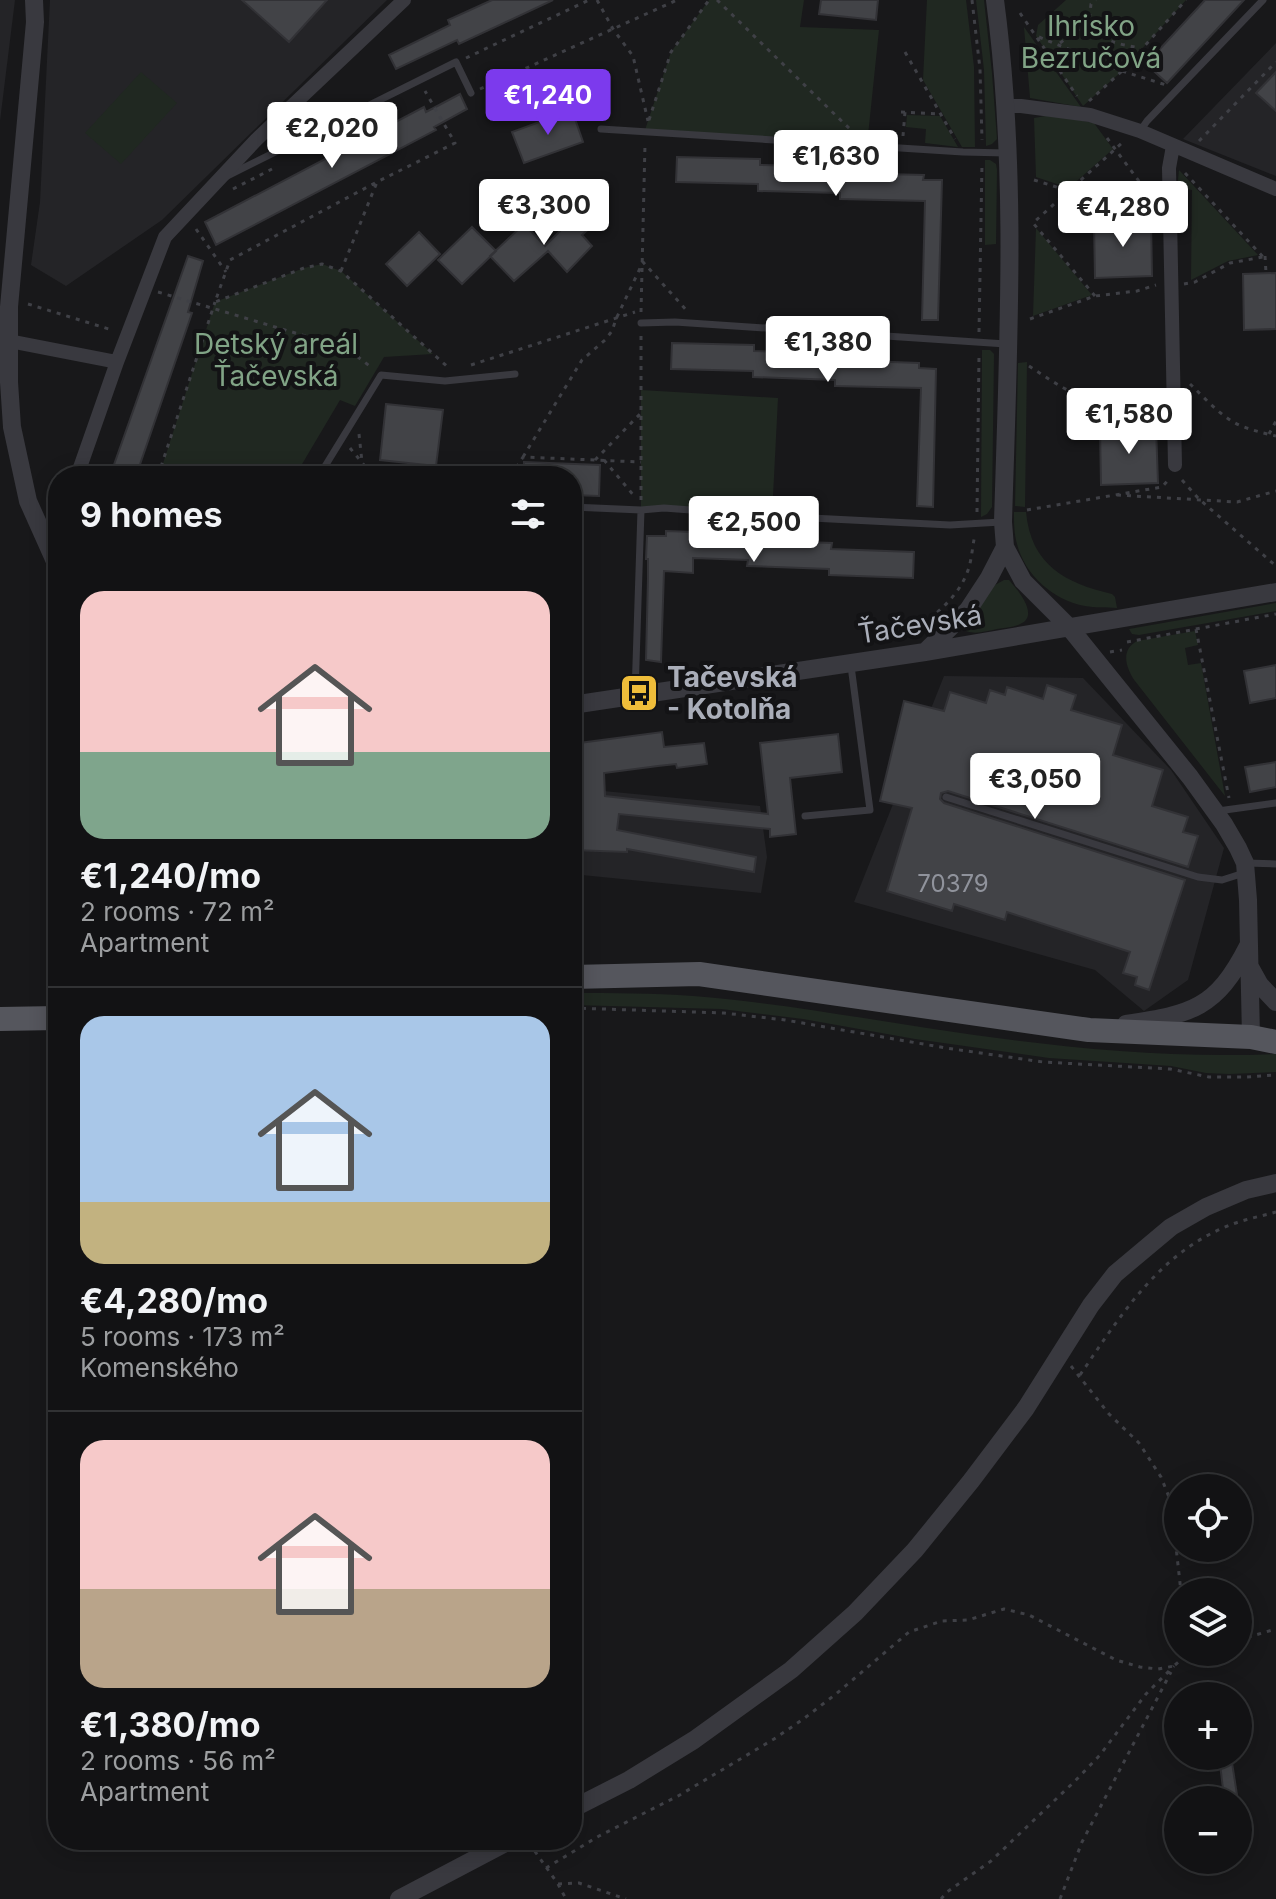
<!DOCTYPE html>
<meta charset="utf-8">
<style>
body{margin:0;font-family:Inter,sans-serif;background:#1f2022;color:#f1f3f6;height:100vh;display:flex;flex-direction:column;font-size:30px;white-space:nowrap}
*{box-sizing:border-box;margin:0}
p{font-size:26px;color:#9c9ea0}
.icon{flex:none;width:44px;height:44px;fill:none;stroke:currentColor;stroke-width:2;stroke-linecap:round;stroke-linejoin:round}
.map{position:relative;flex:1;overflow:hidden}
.details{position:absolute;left:48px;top:466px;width:534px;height:1384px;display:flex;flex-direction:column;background:#121214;border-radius:32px;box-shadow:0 4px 20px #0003,0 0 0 2px #313234}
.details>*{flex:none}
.buttons{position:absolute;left:1164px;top:1474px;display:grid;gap:16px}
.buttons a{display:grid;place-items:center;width:88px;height:88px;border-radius:50%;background:#121214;box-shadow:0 4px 20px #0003,0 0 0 2px #313234;font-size:40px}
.price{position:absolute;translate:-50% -68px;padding:0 18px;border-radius:8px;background:#fff;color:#222;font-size:26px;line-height:52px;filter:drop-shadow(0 2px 4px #0008)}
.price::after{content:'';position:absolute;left:50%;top:48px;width:24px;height:18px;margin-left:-12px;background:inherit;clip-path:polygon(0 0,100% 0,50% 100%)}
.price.selected{background:#7c3aed;color:#fff}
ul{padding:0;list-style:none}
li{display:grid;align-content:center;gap:16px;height:424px;padding:0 32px}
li+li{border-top:2px solid #313234}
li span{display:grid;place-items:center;height:248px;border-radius:24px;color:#555}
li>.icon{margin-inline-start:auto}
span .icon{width:144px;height:144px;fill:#fffc;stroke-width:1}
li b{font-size:34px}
h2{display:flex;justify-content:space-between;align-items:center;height:96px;padding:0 32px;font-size:34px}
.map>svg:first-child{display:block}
.built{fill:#242427}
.green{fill:#202821}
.building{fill:#424347;stroke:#323236;stroke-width:2}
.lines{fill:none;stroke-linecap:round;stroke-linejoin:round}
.path{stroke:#3f4046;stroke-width:3;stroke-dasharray:4 6;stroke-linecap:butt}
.service{stroke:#39393f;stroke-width:7}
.minor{stroke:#39393f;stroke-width:14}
.tertiary{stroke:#39393f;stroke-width:18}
.primary{stroke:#55565d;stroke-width:24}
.labels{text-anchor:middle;stroke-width:8;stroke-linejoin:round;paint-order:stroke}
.number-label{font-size:24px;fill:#90939c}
.park-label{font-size:28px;fill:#81a486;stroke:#131315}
.street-label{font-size:28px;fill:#aaaeb9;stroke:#131315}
.poi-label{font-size:28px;font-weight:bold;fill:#aaaeb9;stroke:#131315;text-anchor:start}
</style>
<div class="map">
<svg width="1276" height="1899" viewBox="0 0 1276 1899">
<rect width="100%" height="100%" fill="#18181a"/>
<path class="built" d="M0,0H15L0,121Z
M50,0H387L162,220L66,286L31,265L40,202Z
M1276,43V176L1183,139Z
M944,676L1083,678L1171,770L1224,848L1188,980L1144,1011L1095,970L854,902Z
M572,788L760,806L767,857L761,893L572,874Z"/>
<path class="green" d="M709,0H804L800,27L879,30L867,145L645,130L671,52Z
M927,0H966L974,67L975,147H962L923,80Z
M976,0H984L992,73L997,139L992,144L986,146L984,70Z
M1066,0H1186L1122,71L1083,106L1036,36L1038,25Z
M1024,27L1081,107L1030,98Z
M141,72L177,103L121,164L85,133Z
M907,115L940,116L958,147L925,143L926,129L906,127Z
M1051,115L1094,123L1113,149L1069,188L1036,177L1034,118Z
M985,160H990L996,164L997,170L996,244L985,245Z
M1179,170L1258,255L1228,261L1191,280L1192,190L1180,188L1178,180Z
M1036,228L1092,295L1033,316Z
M322,264L341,271L433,354L384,357L355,406L340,400L295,476H159L215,302L304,268Z
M982,350H990L994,354L992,507L987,514L981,517Z
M1027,362L1025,507L1015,506L1018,363Z
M641,390L778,398L772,516L641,510Z
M1014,512H1026C1031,565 1065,583 1112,594L1115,597L1117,608C1106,607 1095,608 1085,606C1053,600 1025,575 1017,544C1014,533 1014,523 1014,512Z
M1004,580H1009C1016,588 1039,614 1022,623C1016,627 1005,628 997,629C987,631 976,635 966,631L965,626L995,585Z
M1276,603V611L1139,635L1132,634L1129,629Z
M1195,631L1198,645L1185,648L1188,665L1201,663L1225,796L1135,681C1126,668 1120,650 1137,641Z
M572,993C612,993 653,993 693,996C771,1002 849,1016 927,1028C1043,1046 1159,1059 1276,1054V1072L1229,1074L1206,1073L1171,1066L1049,1058L915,1039L803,1019L721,1009L572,1005Z"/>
<path class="building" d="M242,0H327L289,42Z
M492,0H553L459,44L457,40L396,69L389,55L450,25L448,20Z
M821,0H878L876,20L819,14Z
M1205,0H1244L1167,83L1146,64Z
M1276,72V111L1256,93Z
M460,94L467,109L434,127L436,130L216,245L205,222L424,107L426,112Z
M572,110L583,142L524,163L512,132Z
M677,157L760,159V165L842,167V173L924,175L923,180H942L938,320H922L925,201L840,199V193L758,191V184L676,182Z
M577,207L593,225L582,235L592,246L567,272L548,251L514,281L490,256L524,224L545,246L569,222L565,218Z
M1151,220L1152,276L1095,278L1094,221Z
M472,227L496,251L462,284L438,260Z
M419,232L440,254L407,286L386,264Z
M188,256L203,261L188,312L192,313L136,476H110Z
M1276,273V329L1244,330L1243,274Z
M672,343L754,345V351L837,354L836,360L919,363V368L936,369L933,507L917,506L921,388L835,386V380L753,377V371L671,369Z
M386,404L443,410L436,466L380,460Z
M1156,427L1158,483L1101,485L1100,428Z
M524,462L600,465L599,496L572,495V476H524Z
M666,531L750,534L749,540L832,543L831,549L914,552L913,578L829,575V569L747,566L748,560L693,558V573L664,571L661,662L646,660L648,578V559H646L647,536H666Z
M1276,665V698L1250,703L1244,671Z
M1047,685L1076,695L1071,710L1122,725L1113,755L1163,770L1152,806L1188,817L1183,832L1198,836L1188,867L948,791L941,793L940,799L944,803L1185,880L1149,990L1135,985L1137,977L1123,973L1130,952L1007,912L1005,920L954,904L952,911L887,891L912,808L880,801L904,701L944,711L950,692L986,703L990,690L1005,695L1007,687L1043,699Z
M662,732L664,747L704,743L707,764L677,768L676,764L658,766L604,773L605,796L768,814L760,743L838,734L842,772L790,778L796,834L770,837V829L619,814L617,830L756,857L754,872L627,849V852L572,850V834H574L573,794H576L572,764V744Z
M1276,762V787L1250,792L1245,767Z
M1219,1756H1231L1237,1795L1224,1797Z"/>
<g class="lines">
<path class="path" d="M597,0L613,29L633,56L648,121
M717,0L855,134
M972,0L980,69L982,140
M1020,13L1077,96
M1089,22C1103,43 1116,43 1140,48
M1039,37L1122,71L1166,85
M1060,43L1089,22L1091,4L1096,0
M905,52L955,139
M466,58L589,0
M480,89L677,0
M1089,101L1122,71L1186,0
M901,112L941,114
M649,120L671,52L709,0
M903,136L905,112
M1107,138L1155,203
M1199,141L1276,62
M1185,173L1265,259
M1034,180L1095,199L1150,197
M375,183L230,260L215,302L304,268L322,264L341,271L450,369
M233,189L272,169
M1115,198L1116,221
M196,229L226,272
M1265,256L1266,273
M341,271L377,182L455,143L425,91
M1184,284L1195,282L1230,263L1263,257
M158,292L302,335L353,353L372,368
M1095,296L1033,223L1122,143
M28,304L112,330
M641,312L645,144
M1030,319L1095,296L1137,291L1156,285
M979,332L982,163
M471,365L635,312
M1029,366C1056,384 1082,402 1115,406C1130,407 1145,405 1160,404
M1190,384C1205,398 1220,416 1239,425C1251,430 1263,433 1276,436
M1122,411L1123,428
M359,434L362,462
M1269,434L1276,421
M350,448L373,476
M523,457L582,360L605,340L612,331L616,319L643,262L688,312
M595,460L640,414
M604,460L635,497
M158,476L215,302
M511,476L523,457L641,462
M1182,480L1199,499L1276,566
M1117,495L1237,502L1276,491
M641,500V335
M1027,510L1162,487L1170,478
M977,512L979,355
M1196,629L1229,798
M905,636C929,620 956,601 967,573C972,561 972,547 975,535
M1127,642L1276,614
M1110,652L1122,650
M572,1008L724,1013L785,1020L946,1048L1043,1062L1170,1069L1209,1077H1246L1276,1075
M1071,1366L1109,1414L1139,1443L1161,1477L1171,1502L1181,1592
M1080,1375C1119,1318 1157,1256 1223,1228C1240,1220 1258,1217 1276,1212
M1238,1640L1276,1629
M1175,1665L1190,1652
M529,1843L558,1884L566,1899
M546,1868L599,1836L678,1796L774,1739L802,1720L836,1694L909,1632L942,1621L968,1620L1004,1609L1029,1615L1116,1660L1140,1667L1158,1669L1174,1666
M558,1884L579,1883L626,1899
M941,1899L947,1892L991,1861L1075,1781L1100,1755L1146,1694L1174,1666
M1060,1899L1082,1842L1171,1672"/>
<path class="service" d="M601,129L963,152L1006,153
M1140,131L1147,121L1263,0
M227,176L456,62L471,93
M641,323L675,322L1006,344
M319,476L381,375L445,381L515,374
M572,507L641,510L664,508L772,516L950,525L1001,522
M635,694L641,510
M946,797L1198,877L1222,880L1244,873
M1218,811L1276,803
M805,816L870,810L851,666
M1246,863L1276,864"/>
<path class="minor" d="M1006,106H1021L1090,115L1140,131L1276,189
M1173,146L1169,168L1175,465
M9,341L117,362
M77,476L117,362L165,237L256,140L404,0"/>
<path class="tertiary" d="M34,0L35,22L9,307V382L12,427L28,501L58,568
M995,0C1018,172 1008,349 1003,522L1005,547L1023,581L1069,627L1190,777L1224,824L1238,848L1245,863L1248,900L1251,1037
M925,652L968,610L989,578L1005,547
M572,705L925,652L1276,592
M1250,967L1260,985L1276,1002
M1126,1024C1192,1014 1216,1009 1248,946
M572,1809L629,1780L694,1740L791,1670L855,1613L915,1550L971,1481L1026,1408L1091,1305L1115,1274L1171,1227L1206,1207L1246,1190L1276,1183
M399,1899L511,1840"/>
<path class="primary" d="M572,977L699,974L1089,1030L1251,1037L1276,1042
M0,1019L58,1018"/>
</g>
<defs>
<g id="bus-square" transform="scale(2)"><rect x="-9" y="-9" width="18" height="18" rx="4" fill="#efbd3a" stroke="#131315"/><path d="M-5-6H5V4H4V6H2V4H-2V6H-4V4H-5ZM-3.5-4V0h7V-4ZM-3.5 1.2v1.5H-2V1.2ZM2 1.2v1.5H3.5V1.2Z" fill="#111"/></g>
</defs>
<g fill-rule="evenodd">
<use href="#bus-square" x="639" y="693"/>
</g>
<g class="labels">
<g class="number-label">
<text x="953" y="892">70379</text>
</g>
<g class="park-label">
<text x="1091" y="36">Ihrisko<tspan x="1091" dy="32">Bezručová</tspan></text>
<text x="276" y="354">Detský areál<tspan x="276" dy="32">Ťačevská</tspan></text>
</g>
<g class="street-label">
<text transform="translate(920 624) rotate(-9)" y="10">Ťačevská</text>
</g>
<g class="poi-label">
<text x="667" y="687">Tačevská<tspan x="667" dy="32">- Kotolňa</tspan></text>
</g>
</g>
</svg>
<div class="buttons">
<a><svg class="icon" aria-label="locate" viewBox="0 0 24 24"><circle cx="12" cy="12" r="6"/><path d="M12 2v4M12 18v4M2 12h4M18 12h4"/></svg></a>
<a><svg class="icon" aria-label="layers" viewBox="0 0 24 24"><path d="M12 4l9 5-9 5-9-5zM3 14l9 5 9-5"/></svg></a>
<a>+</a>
<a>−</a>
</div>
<b class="price selected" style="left:548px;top:137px">€1,240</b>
<b class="price" style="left:332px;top:170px">€2,020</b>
<b class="price" style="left:836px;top:198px">€1,630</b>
<b class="price" style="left:544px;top:247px">€3,300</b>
<b class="price" style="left:1123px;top:249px">€4,280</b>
<b class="price" style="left:828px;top:384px">€1,380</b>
<b class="price" style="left:1129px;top:456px">€1,580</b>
<b class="price" style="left:754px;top:564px">€2,500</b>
<b class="price" style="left:1035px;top:821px">€3,050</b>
<section class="details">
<h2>9 homes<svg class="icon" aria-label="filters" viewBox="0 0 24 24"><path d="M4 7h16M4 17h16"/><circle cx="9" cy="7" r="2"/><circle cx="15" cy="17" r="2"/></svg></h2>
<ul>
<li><span style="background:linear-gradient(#f6c9c9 65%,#7fa58c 0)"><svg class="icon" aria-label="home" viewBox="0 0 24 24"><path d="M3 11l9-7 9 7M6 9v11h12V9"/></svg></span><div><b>€1,240/mo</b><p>2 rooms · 72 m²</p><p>Apartment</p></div></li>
<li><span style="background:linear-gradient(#a9c7e8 75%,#c2b280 0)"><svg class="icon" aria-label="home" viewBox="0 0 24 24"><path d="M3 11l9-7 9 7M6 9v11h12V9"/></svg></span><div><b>€4,280/mo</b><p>5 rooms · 173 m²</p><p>Komenského</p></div></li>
<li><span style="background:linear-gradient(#f6c9c9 60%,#b9a48a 0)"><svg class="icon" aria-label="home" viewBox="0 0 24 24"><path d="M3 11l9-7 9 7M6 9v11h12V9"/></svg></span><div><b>€1,380/mo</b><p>2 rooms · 56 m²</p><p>Apartment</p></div></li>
</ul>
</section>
</div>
